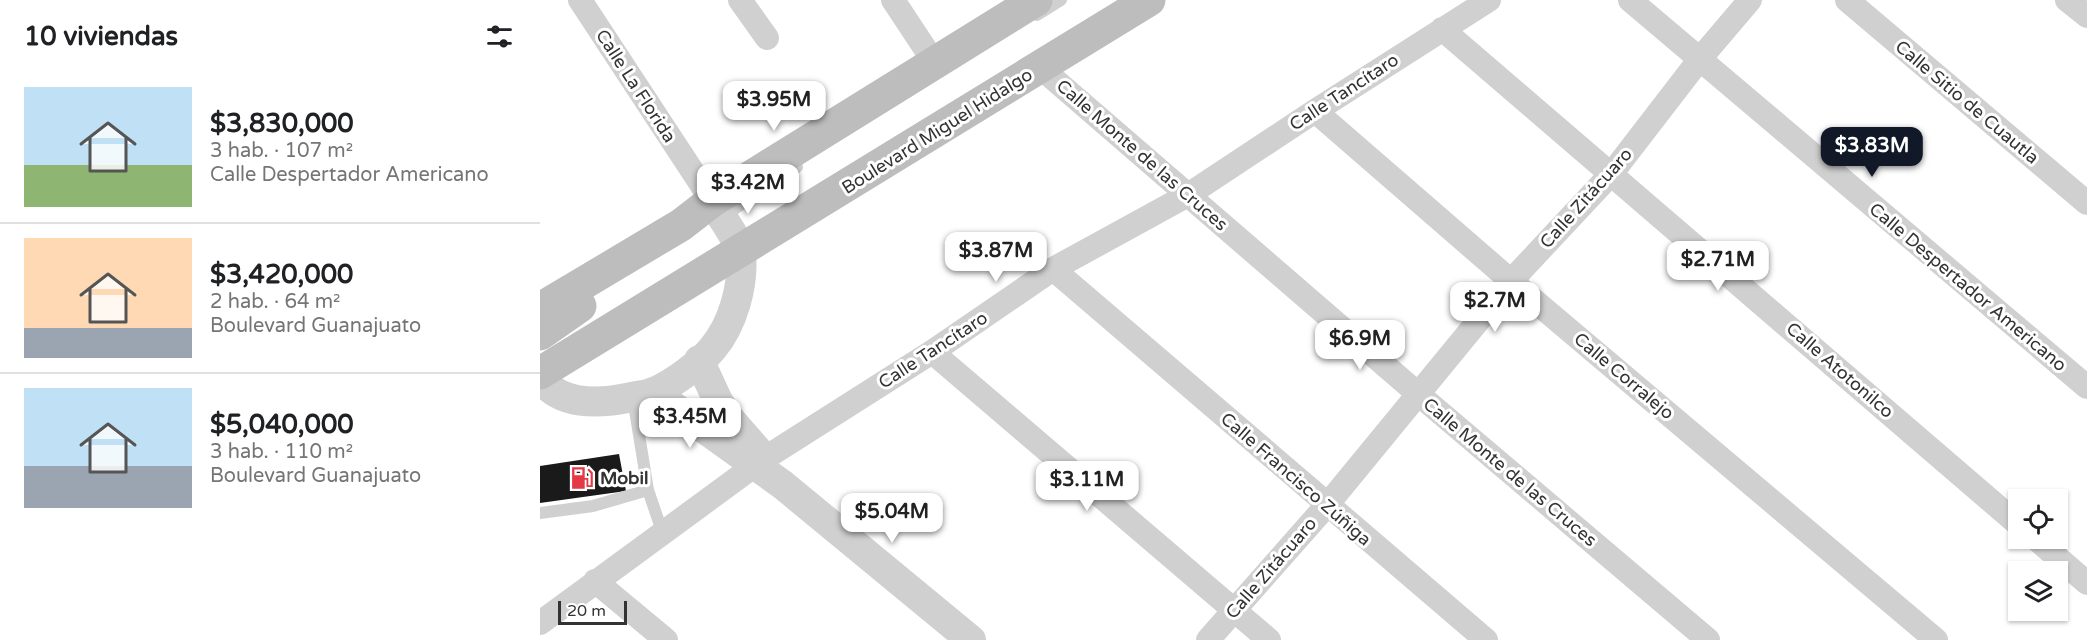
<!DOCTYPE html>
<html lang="es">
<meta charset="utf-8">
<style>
body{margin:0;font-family:"Varela Round",sans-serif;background:#f6f6f6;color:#202124;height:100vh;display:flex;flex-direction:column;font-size:22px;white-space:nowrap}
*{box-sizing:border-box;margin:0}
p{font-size:20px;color:#757577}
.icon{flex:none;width:33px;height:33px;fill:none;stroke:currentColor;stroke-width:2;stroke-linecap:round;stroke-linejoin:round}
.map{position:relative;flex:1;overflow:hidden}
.side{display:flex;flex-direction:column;background:#fff;width:540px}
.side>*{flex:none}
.controls{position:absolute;left:1468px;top:489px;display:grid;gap:12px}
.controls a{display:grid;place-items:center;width:60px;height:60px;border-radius:0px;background:#fff;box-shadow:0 2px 4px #0004;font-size:30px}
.scale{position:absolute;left:18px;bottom:15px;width:69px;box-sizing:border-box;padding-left:6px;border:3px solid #333;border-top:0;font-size:16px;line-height:21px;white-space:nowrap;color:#333;-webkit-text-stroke:4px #fff;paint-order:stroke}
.price{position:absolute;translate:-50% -51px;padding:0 14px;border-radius:12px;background:#fff;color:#222;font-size:20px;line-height:39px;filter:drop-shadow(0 2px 3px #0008)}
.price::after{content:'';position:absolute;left:50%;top:36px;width:18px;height:14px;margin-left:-9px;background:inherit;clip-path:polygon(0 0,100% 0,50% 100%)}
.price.on{background:#111827;color:#fff}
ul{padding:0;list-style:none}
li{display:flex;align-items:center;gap:18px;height:150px;padding:0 24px}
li+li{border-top:2px solid #e0e0e0}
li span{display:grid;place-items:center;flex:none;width:168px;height:120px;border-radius:0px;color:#555}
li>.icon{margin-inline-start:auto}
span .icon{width:72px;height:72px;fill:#fffc;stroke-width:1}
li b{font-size:26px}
h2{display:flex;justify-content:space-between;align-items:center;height:72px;padding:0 24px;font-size:26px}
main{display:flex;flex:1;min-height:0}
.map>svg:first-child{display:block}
.building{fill:#1a1a1a}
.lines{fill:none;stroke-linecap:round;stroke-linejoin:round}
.service{stroke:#d0d0d0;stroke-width:12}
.minor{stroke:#d0d0d0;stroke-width:24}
.tertiary{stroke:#d0d0d0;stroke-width:30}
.secondary{stroke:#bdbdbd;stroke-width:33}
.labels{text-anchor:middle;stroke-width:6;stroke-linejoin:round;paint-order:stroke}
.street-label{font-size:18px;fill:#333;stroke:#fff}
.poi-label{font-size:18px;font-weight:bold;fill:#333;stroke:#fff;text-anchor:start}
</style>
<main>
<section class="side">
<h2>10 viviendas<svg class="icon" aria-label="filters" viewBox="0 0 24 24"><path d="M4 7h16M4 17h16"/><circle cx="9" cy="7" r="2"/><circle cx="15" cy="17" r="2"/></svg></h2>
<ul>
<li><span style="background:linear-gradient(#bfe0f5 65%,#8fb573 0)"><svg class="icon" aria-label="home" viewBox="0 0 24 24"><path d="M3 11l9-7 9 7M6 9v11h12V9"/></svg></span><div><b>$3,830,000</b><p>3 hab. · 107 m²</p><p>Calle Despertador Americano</p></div></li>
<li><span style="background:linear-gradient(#ffd9b3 75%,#9aa5b1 0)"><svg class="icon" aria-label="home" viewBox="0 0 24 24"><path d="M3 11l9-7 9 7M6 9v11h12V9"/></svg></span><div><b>$3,420,000</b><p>2 hab. · 64 m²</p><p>Boulevard Guanajuato</p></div></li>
<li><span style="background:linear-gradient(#bfe0f5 65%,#9aa5b1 0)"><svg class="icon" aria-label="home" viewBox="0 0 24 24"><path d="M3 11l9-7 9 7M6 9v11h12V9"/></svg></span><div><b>$5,040,000</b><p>3 hab. · 110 m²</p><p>Boulevard Guanajuato</p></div></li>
</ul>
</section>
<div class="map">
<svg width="1547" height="640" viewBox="0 0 1547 640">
<rect width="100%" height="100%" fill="#fff"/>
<path class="building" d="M79,454L86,491L0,503V466Z"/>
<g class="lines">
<path class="service" d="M497,15L521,0
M181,218L257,167
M93,398L108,490L123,534
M0,513L53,506L108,490"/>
<path class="minor" d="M40,0L172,201
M200,0L227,38
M353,0L394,62
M1090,0L1547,387
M1307,0L1547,203
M1527,0L1547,16
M902,29L1479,525
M501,68L877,393L1168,640
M775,111L971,281L1396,640
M513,269L946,640
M392,352L729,640
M1495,538L1547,583
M55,581L126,640
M0,623L225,458L392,352L513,269L648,195L775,111L949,0
M668,640L787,505L971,281L1072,173L1159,60L1210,0"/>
<path class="tertiary" d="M159,360L178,401L190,419L224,458
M0,377C20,407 60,404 92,397C99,395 107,395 114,392C134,383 159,365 173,348C193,324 204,285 201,253C199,240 179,214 172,201
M113,392L243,485L431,640"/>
<path class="secondary" d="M0,309L141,225L172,201L496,0
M0,334L40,306
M0,373L609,0"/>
</g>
<defs>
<g id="fuel-bare" transform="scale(1.8)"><path d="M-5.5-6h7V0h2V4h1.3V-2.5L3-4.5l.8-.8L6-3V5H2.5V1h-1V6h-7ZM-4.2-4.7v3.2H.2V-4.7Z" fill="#e63946" stroke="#fff" stroke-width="2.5" paint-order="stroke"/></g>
</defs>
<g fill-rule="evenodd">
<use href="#fuel-bare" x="42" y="478"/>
</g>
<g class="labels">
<g class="street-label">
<text transform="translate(96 86) rotate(57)" y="6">Calle La Florida</text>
<text transform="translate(804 92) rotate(-33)" y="6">Calle Tancítaro</text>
<text transform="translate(1427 102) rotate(40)" y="6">Calle Sitio de Cuautla</text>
<text transform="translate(397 131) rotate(-32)" y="6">Boulevard Miguel Hidalgo</text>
<text transform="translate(602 155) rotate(41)" y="6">Calle Monte de las Cruces</text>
<text transform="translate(1046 198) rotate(-48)" y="6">Calle Zitácuaro</text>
<text transform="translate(1428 287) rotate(40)" y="6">Calle Despertador Americano</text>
<text transform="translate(393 350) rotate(-33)" y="6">Calle Tancítaro</text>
<text transform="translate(1300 370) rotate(41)" y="6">Calle Atotonilco</text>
<text transform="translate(1084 376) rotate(40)" y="6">Calle Corralejo</text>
<text transform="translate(970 472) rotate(40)" y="6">Calle Monte de las Cruces</text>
<text transform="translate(756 479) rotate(41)" y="6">Calle Francisco Zúñiga</text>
<text transform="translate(731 568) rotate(-49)" y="6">Calle Zitácuaro</text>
</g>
<g class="poi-label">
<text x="60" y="484">Mobil</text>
</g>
</g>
</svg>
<div class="controls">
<a><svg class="icon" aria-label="locate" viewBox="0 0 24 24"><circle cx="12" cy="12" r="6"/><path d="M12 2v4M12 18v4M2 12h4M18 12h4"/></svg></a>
<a><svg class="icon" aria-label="layers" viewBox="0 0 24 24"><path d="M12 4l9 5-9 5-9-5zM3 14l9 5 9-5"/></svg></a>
</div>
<div class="scale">20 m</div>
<b class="price" style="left:234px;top:132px">$3.95M</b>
<b class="price on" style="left:1332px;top:178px">$3.83M</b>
<b class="price" style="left:208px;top:215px">$3.42M</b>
<b class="price" style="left:456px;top:283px">$3.87M</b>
<b class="price" style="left:1178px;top:292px">$2.71M</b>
<b class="price" style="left:955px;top:333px">$2.7M</b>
<b class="price" style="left:820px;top:371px">$6.9M</b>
<b class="price" style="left:150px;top:449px">$3.45M</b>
<b class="price" style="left:547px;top:512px">$3.11M</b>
<b class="price" style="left:352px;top:544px">$5.04M</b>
</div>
</main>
